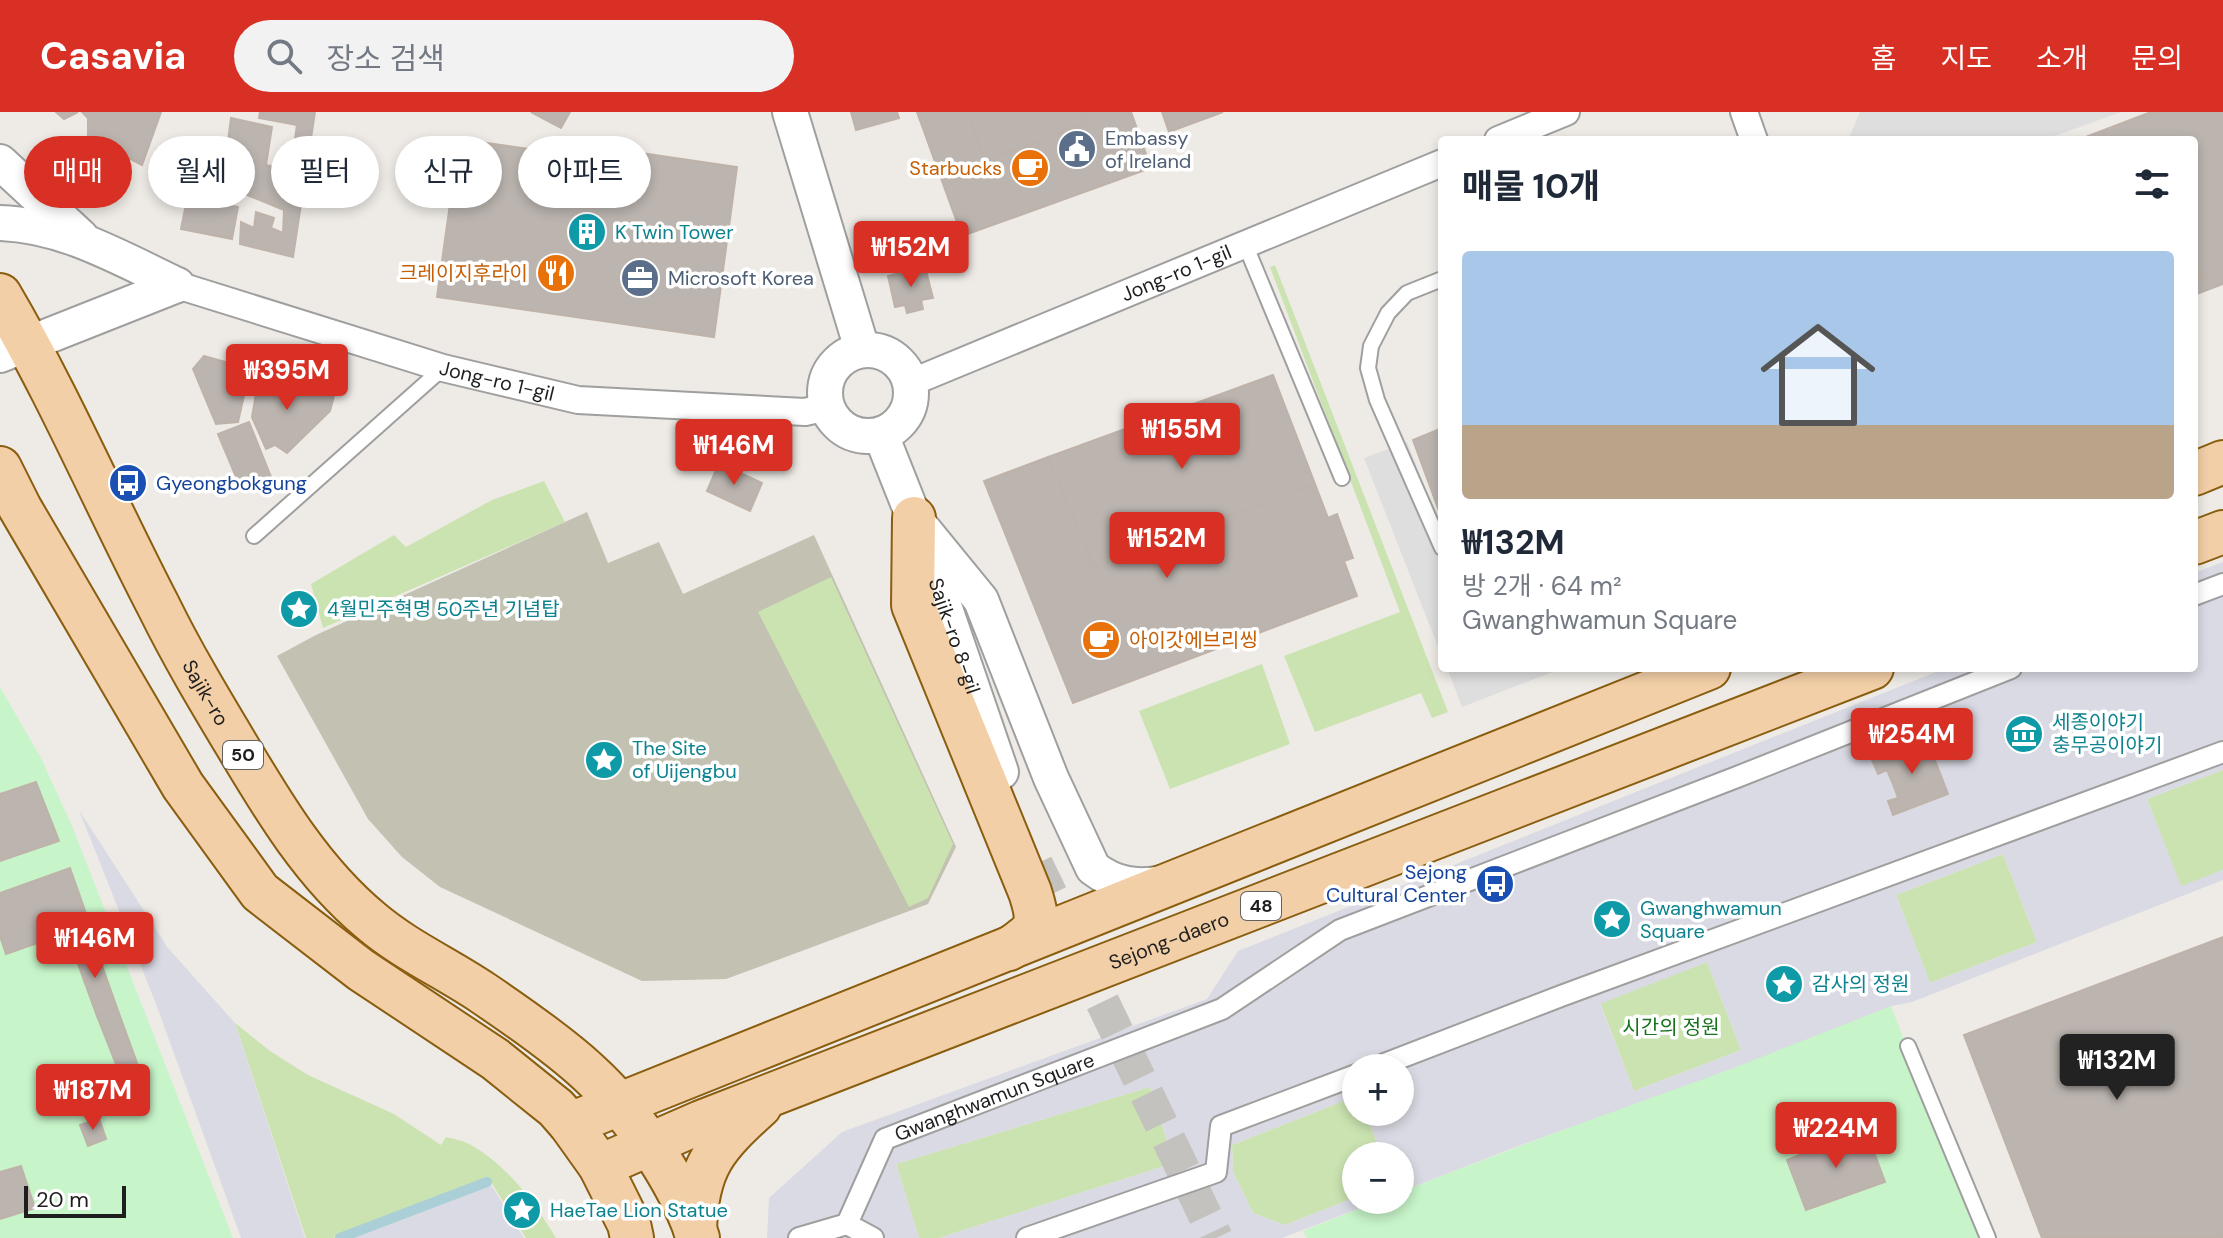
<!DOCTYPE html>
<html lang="ko">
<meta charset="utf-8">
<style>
body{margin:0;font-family:"DM Sans","Noto Sans KR",sans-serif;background:#f2f2f3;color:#1f2937;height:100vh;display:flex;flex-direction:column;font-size:30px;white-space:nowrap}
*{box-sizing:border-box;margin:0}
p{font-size:26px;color:#747a83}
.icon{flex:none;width:44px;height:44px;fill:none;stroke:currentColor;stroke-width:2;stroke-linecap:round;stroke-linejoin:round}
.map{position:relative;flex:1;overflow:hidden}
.sheet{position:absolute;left:1438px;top:24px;width:760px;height:536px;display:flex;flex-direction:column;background:#fff;border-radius:8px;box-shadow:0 4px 12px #0003}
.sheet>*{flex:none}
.top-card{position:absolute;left:24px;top:24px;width:760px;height:72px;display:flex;gap:16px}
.controls{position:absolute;left:1342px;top:942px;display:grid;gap:16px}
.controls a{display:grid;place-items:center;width:72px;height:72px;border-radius:50%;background:#fff;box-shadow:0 4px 12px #0003;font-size:40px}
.scale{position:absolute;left:24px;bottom:20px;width:102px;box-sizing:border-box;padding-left:8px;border:4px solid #1e1e1e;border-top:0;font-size:22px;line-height:28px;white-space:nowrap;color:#1e1e1e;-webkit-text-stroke:6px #fff;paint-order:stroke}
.price{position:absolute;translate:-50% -68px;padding:0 18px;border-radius:8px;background:#d93025;color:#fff;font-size:26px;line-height:52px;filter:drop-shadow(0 2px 4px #0008)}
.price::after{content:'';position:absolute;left:50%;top:48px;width:24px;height:18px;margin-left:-12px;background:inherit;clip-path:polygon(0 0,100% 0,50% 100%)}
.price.active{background:#222;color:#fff}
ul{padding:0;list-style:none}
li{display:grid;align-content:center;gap:16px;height:424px;padding:0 24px}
li span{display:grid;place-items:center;height:248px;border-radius:8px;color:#555}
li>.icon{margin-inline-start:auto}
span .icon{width:144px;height:144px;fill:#fffc;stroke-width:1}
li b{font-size:34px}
h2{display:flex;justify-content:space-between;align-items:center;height:96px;padding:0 24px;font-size:34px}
.pill{padding:0 28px;border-radius:36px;background:#fff;box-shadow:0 4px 12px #0003;font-size:28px;line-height:72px}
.pill.active{background:#d93025;color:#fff}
header{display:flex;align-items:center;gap:48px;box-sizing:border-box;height:112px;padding:0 40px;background:#d93025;color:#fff}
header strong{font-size:38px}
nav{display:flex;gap:44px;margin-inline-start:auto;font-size:28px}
.search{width:560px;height:72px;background:#f2f2f3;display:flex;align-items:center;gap:20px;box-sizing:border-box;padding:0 28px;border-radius:44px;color:#747a83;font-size:30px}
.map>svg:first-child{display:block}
.construction{fill:#c2c1b2}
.grass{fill:#cbe3b1}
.park{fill:#c7f4c9}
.parking{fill:#dedede}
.plaza{fill:#dadae4;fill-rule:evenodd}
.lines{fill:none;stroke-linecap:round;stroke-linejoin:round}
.stream{stroke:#abcfd7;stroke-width:10}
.building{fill:#bbb4af;stroke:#beb2a9;stroke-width:2}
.tertiary-tunnel{stroke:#c4c2be;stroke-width:34;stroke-dasharray:34 17;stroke-linecap:butt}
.service-casing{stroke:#9f9f9f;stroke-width:18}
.pedestrian-casing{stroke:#9f9f9f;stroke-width:24}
.minor-casing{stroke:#9f9f9f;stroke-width:30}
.tertiary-casing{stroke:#9f9f9f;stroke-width:38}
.primary-casing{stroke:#8a5d0f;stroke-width:46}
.service{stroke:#fff;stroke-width:14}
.pedestrian{stroke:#fff;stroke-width:20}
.minor{stroke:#fff;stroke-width:26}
.tertiary{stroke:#fff;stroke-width:34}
.primary{stroke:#f2cfa7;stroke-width:42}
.labels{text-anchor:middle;stroke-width:7;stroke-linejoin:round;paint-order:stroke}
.shield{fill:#fff;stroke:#626262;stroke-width:2}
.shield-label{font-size:18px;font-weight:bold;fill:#1e1e1e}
.service-label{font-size:20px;fill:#4e5e75;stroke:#fff;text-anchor:start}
.food-label{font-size:20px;fill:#c56008;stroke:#fff;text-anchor:end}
.culture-label{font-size:20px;fill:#0d838f;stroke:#fff;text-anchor:start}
.street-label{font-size:20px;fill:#1e1e1e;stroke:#fff}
.transit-label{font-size:20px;fill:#164399;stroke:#fff;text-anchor:start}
.park-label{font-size:20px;fill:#17721b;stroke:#fff}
</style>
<header>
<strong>Casavia</strong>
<div class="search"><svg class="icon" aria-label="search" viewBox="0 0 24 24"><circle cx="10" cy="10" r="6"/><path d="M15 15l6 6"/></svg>장소 검색</div>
<nav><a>홈</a><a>지도</a><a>소개</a><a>문의</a></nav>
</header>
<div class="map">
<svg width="2223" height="1126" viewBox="0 0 2223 1126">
<rect width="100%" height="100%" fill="#eeebe6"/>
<path class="construction" d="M587,400L608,451L659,430L683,482L814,423L956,735L928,792L726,867L642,869L440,775L402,745L368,707L277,544L316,523Z"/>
<path class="grass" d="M1275,153L1448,600L1432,606L1421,581L1315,620L1284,544L1400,500L1270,155Z
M544,369L565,410L323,516L311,472L394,423L406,435L492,388Z
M831,465L953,732L928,786L909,795L758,500Z
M1262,552L1290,632L1170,677L1139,599Z
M2223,658V758L2181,775L2147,687Z
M2003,742L2037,830L1930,871L1896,783Z
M1707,850L1741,938L1634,979L1600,891Z
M235,911L270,939L308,963L394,1002L441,1033L446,1025C454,1027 464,1029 471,1033C508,1054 534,1090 556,1126H526L489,1067L333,1126H306Z
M1150,975L1174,1051L939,1126H919L896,1052Z
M1356,984V1000H1365L1382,1044H1356V1085L1285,1113L1253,1101L1233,1060L1232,1033Z"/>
<path class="park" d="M0,575L41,646L72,714L233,1126H0Z
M1891,894L1981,1126H1307L1303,1119L1381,1088H1400V1080C1563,1016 1728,958 1891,894Z"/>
<path class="parking" d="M1860,0H2121L2044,28H1848Z
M1407,330L1442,419V545L1364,346Z
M1447,556H1563L1462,595Z"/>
<path class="plaza" d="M2223,450V658L2147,687L2181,774L2223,758V768L1912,890L1891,894L1731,957L1505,1039L1400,1080V1044H1382L1365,1000H1400V956H1356V984L1232,1033L1233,1060L1253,1101L1285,1113L1356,1085V1088H1381L1282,1126H939L1174,1051L1150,975L896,1052L919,1126H767L769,1086L842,1020L1207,887L1238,839L1946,556H2194V461ZM1927,628L1948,682L1894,703L1888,690L1898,686L1887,658L1878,662L1872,648ZM2003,742L2037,830L1930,871L1896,783ZM1707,850L1741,938L1634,979L1600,892Z
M79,698L168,836L235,911L305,1126H241L156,892Z
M490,1071L524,1126H348Z"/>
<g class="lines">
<path class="stream" d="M340,1126L487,1070"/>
</g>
<path class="building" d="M56,0H78L64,7Z
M82,0H161L142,53L88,25V6Z
M260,0H315L293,145L240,132L241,110L254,116L256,100L274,106L271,116L283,121L284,98L218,71L221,48L226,45L231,6L272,15L266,53L280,56L276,77L287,81L297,13L259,6Z
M531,0H570L561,16Z
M851,0H897L899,6L856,18Z
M917,0H1131L1151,56L962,124Z
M967,0H1081L1085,12L985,49Z
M1162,0H1223L1169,20Z
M2151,0H2223V172L2194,183V28H2078Z
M459,27L592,46L593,34L737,55L714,225L437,185Z
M194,52L215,56L211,77L225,80L222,92L238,95L232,127L181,117Z
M917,111L922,127L896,134L900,148L885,153L876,124Z
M2194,147L2202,166L2194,170Z
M925,155L933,186L921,188L923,197L907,201L905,193L895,195L888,164Z
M204,244L250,257L238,310L216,312L193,257Z
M1273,263L1315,372L1094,455L1048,345Z
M259,264L334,284L330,299L287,341L275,333L266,337L252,305Z
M249,310L271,365L241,377L218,322Z
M1442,316V407L1413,328Z
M1048,345L1094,455L1315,372L1328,406L1337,402L1353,446L1344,449L1357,484L1073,591L984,369Z
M719,351L762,371L750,399L707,379Z
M1927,628L1948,682L1893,703L1888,689L1898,686L1893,672L1887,658L1878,662L1872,648Z
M36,670L59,729L0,749V682Z
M70,756L90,813L6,842L0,824V781Z
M2223,825V1126H2042L1964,923Z
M94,831L117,896L97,904L74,841Z
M117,896L141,962L123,970L97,904Z
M99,1006L106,1027L88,1034L80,1013Z
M1865,1016L1885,1070L1806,1098L1787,1048Z
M21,1054L35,1096L0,1107V1060Z"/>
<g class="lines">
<path class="tertiary-tunnel" d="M1036,752L1216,1126"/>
<g class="service-casing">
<path id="service" d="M1245,132L1342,366
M1442,167L1407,181L1388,201L1371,234L1368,256L1377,288L1442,436
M254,424L443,256
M1908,934L1988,1126"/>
</g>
<g class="pedestrian-casing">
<g id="pedestrian">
<path d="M2194,483L2223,472"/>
<path d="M1374,956L1561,884L2223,640"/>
<path d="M799,1126L847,1112"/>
<path id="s1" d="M873,1126L847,1112L885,1027L1222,897L1340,818L1737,665L2011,556"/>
<path d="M1027,1126L1216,1060L1221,1014L1356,963"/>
</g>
</g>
<g class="minor-casing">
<g id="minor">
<path d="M1744,0L1754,28"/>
<path d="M1498,28L1566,0"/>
<path id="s2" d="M177,173L443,256L578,288L805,300L827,295"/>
<path id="s3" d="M910,271L1442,51"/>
</g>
</g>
<g class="tertiary-casing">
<g id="tertiary">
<path d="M790,0L862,237"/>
<path d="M0,50L81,125"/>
<path d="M0,111C64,113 120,146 177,173"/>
<circle cx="868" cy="281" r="43"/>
<path d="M0,243L177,173"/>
<path id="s4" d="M881,323L914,406L1001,660"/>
<path d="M914,406L981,488L1051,666L1093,756C1115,773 1136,776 1163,771"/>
</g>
</g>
<g class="primary-casing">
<g id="primary">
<path id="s5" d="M0,183C59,283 105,391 159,495C182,542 209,587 236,632C274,696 313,761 371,809C405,838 446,856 483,881C517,904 559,933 589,961C632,1000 680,1070 698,1126"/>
<path d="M0,356L20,396L183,674L260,780L361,858L495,947L556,996L570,1012L600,1054L629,1112L632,1126"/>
<path d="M2194,362L2223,350"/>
<path d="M914,406L913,493L1030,780C1041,814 1037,817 1009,837"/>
<path d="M2194,431L2223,420"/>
<path d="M570,1012L1709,556"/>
<path id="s6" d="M600,1054L701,1010L1872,556"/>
<path d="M695,1118C697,1054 715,1035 760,994"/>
</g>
</g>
<use href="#service" class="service"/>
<use href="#pedestrian" class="pedestrian"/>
<use href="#minor" class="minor"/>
<use href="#tertiary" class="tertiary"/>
<use href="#primary" class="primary"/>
</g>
<defs>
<g id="civic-disc" transform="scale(2)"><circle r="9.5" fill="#5c6f8a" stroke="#fff"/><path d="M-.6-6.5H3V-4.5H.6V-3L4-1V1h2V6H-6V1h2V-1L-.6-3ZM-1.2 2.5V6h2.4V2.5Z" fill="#fff"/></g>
<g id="cafe-disc" transform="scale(2)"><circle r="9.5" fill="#e8710a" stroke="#fff"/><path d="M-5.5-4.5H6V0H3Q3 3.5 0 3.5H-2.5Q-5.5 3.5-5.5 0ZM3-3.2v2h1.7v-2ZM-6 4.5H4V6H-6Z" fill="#fff"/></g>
<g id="building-disc" transform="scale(2)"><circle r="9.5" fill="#0f9aa8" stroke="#fff"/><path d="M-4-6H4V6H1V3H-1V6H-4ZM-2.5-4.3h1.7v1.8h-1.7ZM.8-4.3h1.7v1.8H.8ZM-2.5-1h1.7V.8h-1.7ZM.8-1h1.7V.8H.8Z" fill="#fff"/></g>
<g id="restaurant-disc" transform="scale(2)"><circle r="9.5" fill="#e8710a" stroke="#fff"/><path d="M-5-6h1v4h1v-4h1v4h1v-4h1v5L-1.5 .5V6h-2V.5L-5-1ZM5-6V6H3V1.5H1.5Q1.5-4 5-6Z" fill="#fff"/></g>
<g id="office-disc" transform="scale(2)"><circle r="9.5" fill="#5c6f8a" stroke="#fff"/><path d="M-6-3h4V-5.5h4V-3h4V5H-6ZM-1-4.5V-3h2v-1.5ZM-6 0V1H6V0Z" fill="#fff"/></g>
<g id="bus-disc" transform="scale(2)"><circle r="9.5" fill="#1a4fb4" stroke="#fff"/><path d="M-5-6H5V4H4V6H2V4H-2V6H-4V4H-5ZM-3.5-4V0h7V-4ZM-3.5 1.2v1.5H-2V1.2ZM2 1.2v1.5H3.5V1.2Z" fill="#fff"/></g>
<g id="sight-disc" transform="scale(2)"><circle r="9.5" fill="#0f9aa8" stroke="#fff"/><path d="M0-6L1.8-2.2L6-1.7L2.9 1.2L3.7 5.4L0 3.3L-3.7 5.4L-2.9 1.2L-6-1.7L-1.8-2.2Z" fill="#fff"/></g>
<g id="museum-disc" transform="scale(2)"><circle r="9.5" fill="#0f9aa8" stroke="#fff"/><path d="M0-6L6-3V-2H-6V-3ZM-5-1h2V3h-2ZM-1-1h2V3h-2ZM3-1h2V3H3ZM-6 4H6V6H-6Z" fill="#fff"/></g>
</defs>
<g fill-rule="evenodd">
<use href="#civic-disc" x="1077" y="37"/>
<use href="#cafe-disc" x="1030" y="56"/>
<use href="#building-disc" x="587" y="120"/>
<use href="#restaurant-disc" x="556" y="161"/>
<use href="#office-disc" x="640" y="166"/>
<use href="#bus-disc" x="128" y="371"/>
<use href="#sight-disc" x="299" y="497"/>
<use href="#cafe-disc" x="1101" y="528"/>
<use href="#museum-disc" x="2024" y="622"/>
<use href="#sight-disc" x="604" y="648"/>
<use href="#bus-disc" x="1495" y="772"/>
<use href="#sight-disc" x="1612" y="807"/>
<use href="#sight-disc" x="1784" y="872"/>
<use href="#sight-disc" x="522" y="1098"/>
</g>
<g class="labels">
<g class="shield">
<rect x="223" y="629" width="40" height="28" rx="6"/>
<rect x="1241" y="780" width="40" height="28" rx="6"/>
</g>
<g class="shield-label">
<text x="243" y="649">50</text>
<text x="1261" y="800">48</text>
</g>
<g class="service-label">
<text x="1105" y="33">Embassy<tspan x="1105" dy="23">of Ireland</tspan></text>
<text x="668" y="173">Microsoft Korea</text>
</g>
<g class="food-label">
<text x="1002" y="63">Starbucks</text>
<text x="528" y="168">크레이지후라이</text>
<text x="1129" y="535" text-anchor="start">아이갓에브리씽</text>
</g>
<g class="culture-label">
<text x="615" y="127">K Twin Tower</text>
<text x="327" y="504">4월민주혁명 50주년 기념탑</text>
<text x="2052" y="617">세종이야기<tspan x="2052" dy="23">충무공이야기</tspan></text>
<text x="632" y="643">The Site<tspan x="632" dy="23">of Uijengbu</tspan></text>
<text x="1640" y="803">Gwanghwamun<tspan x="1640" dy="23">Square</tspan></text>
<text x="1812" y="879">감사의 정원</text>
<text x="550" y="1105">HaeTae Lion Statue</text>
</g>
<g class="street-label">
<text dy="7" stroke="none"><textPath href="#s3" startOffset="288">Jong-ro 1-gil</textPath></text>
<text dy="7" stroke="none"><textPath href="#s2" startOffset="334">Jong-ro 1-gil</textPath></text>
<text dy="7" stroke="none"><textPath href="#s4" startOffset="214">Sajik-ro 8-gil</textPath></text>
<text dy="7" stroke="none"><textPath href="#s5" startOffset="448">Sajik-ro</textPath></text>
<text dy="7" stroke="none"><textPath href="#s6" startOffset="612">Sejong-daero</textPath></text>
<text dy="7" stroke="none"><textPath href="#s1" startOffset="240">Gwanghwamun Square</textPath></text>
</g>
<g class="transit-label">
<text x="156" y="378">Gyeongbokgung</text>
<text x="1467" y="767" text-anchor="end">Sejong<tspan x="1467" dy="23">Cultural Center</tspan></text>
</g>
<g class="park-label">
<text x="1671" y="922">시간의 정원</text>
</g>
</g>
</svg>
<div class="controls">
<a>+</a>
<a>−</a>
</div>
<div class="scale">20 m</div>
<b class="price" style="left:911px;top:177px">₩152M</b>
<b class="price" style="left:287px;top:300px">₩395M</b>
<b class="price" style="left:1182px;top:359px">₩155M</b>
<b class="price" style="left:734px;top:375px">₩146M</b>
<b class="price" style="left:1167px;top:468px">₩152M</b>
<b class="price" style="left:1912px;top:664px">₩254M</b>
<b class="price" style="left:95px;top:868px">₩146M</b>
<b class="price active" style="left:2117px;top:990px">₩132M</b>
<b class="price" style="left:93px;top:1020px">₩187M</b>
<b class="price" style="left:1836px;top:1058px">₩224M</b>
<div class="top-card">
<a class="pill active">매매</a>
<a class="pill">월세</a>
<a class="pill">필터</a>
<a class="pill">신규</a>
<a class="pill">아파트</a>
</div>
<section class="sheet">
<h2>매물 10개<svg class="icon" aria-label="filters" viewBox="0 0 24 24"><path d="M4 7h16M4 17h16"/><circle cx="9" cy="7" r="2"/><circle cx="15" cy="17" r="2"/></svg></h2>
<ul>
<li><span style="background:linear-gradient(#a9c7e8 70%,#b9a48a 0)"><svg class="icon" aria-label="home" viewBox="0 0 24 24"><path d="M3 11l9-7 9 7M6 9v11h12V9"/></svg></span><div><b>₩132M</b><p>방 2개 · 64 m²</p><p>Gwanghwamun Square</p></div></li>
</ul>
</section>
</div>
